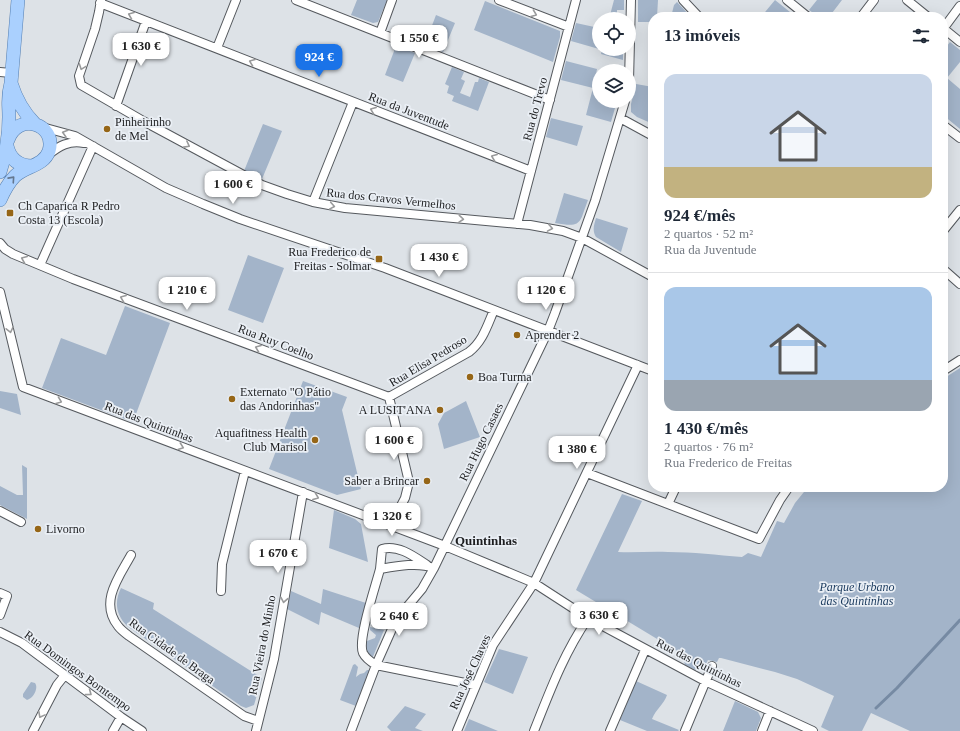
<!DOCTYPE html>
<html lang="pt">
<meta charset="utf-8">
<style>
body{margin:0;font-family:"Times New Roman",serif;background:#f2f2f3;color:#1f2937;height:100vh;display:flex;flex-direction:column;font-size:15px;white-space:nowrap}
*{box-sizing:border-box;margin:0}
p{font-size:13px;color:#747a83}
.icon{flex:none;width:22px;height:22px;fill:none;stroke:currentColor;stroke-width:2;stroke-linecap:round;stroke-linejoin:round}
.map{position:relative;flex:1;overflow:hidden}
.sheet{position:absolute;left:648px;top:12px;width:300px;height:480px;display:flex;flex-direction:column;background:#fff;border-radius:16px;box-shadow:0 4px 16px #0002}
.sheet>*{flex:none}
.buttons{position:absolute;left:592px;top:12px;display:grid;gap:8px}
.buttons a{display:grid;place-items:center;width:44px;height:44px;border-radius:50%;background:#fff;box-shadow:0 4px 16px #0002;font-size:20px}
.price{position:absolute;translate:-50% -34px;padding:0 9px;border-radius:8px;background:#fff;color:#222;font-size:13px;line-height:26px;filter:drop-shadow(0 1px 2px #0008)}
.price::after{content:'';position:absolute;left:50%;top:24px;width:12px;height:9px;margin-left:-6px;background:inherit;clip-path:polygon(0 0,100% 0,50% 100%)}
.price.selected{background:#1a73e8;color:#fff}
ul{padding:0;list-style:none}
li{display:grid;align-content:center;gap:8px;height:212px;padding:0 16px}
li+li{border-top:1px solid #e0e1e3}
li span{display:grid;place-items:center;height:124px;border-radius:12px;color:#555}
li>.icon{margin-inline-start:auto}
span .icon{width:72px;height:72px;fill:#fffc;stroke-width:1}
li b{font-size:17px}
h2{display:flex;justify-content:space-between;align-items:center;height:48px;padding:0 16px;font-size:17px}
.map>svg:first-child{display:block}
.green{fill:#a3b4c9}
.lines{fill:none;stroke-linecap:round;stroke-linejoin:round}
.stream{stroke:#768aa3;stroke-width:3}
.minor-casing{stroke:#55595e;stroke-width:10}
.primary-casing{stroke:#547eb0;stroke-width:14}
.minor{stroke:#fff;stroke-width:8}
.primary{stroke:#aad0fe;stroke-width:13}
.oneway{stroke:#999a9b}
.oneway2{stroke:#64778f}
.poi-dot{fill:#966617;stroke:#eaeff5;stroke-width:1.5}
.labels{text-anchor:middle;stroke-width:3.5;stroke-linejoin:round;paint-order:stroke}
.street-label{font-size:12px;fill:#1d1e20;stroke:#eaeff5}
.poi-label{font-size:12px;fill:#1d1e20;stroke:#eaeff5;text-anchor:start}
.park-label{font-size:12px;font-style:italic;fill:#18385c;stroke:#eaeff5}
.neighbourhood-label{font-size:13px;font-weight:bold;fill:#1d1e20;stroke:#eaeff5}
</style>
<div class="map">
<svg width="960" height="731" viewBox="0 0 960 731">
<rect width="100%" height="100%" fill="#dde2e7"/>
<path class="green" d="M357,0H387L378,22L373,23L351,15Z
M614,0H624V10H617V19H609Z
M638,0H658L657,17H653V22H638Z
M775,0L790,12L787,17H761Z
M817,0H842L829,17H819L809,10Z
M485,1L560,31V37L553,62L474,30Z
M677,2L691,17H671L674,5Z
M436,15L455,23L443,52L425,44Z
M576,23L599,28V49L571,41Z
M950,42L960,50V62L947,78L960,89V129L943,115V83L947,78L943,75V51Z
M396,46L415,53L403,82L385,75Z
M599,49H616L617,51H623V60L601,54L602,50Z
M566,61L597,69L595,80L599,82V101H617L611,122L586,115L593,88L561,80Z
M452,67L464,72L461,79L465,81L460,93L470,97L475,82H478L479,78L489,82L478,111L452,101L454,96L447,93L449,86L445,84Z
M636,84L653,87V124L637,117L631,112V104Z
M551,118L583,126L577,146L546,137Z
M263,124L282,131L262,179L244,171Z
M564,193L588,200C579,223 583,228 555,223Z
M596,218L628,228L621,252L596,237C592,230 594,225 596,218Z
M248,255L284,268L263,323L228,310Z
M125,306L170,323L133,422L42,388L61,338L106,355Z
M960,368V731H910L871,713L862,731H829L821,727L834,696L797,679L775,672L721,658H719L717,662L708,660C701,674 697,671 685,665L682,654L576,590L622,494L642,501L618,552C635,553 651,551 668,552C693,552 717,555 742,557L748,553L761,557L777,521L784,523L795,503L808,487H943V379Z
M303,381L347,397L342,410L361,489L337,495L269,469Z
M0,391L17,394L21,415L0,408Z
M466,401L480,437L444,449L438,424L444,413Z
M22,465L27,468V519L0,505V486L17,495H23Z
M334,510L355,519L361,524L368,562L329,548Z
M121,588L154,603L153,609L262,678L254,705L246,708L241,706L127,626C116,615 114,602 121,588Z
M323,589L366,603L359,628L321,612L319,625L287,609L291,591L321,604Z
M370,627L384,630L372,659C366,653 364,648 367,641L375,638L376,635L370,630Z
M499,649L528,657L513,694L484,682Z
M355,664L358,667L356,677L360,674L364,673L367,670H370L356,706L340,700L353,665Z
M636,681L667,695C664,704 656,709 652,719L679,730L678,731H647L620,720Z
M31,682L35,683C39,688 33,699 27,700L23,697V694Z
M735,701L756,711L758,712L761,718L756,731H723Z
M405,706L426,714L415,728L423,731H391L387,727Z
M469,719L498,731H464Z"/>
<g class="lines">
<path class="stream" d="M876,708L897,688L960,620"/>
<g class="minor-casing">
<path id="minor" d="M101,0L99,12L95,29L79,76L81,85L145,122L262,185L287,194L313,202L345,208L530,225L563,231L582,238L653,277
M296,0L550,100
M499,0L569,27
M683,0L699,17
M787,0L808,17
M907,0L928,17
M100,3L531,171
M861,17L874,0
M943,28L960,42
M943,29L960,6
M380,33L392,0
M217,48L236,0
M0,72L11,73
M629,81L631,0
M116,106L146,21
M620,118L653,136
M943,125L960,138
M42,127L75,136L166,188L203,204L240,219L385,268L653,371
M48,155C59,146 69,140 84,143
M313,202L353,102
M517,224L576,0
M943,231L960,210
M0,243L5,249L13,254L73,279L389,397
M40,265L93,146
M943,269L960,284
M0,292L23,387L445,546L534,583L588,618L705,681L813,731
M943,371L960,360
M389,397L469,352C483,341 487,326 494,310
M389,397L409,482L405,498L391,525
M587,473L759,539L780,500L789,487
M668,504L676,487
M0,511L21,522
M131,555C119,577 99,602 118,626C121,630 125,633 129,636L244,716L258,721
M434,568C418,562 397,566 380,569C376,585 357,640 363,653C366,659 371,662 376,665L475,685
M380,569L382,549C398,544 415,557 427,565
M221,591L222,564L245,471
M0,593L7,596L0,615
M0,632L22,643L121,717L142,731
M33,731L57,685L65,675
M113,731L121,717
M256,731L274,659L303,492
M351,731L376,665L396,620L422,589L434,568L548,331L555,313L595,201L625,101
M457,731L493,645L534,583L638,365
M534,731C550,691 563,655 588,618
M610,731L645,650
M685,731L712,666
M762,731L770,711"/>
</g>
<g class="primary-casing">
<path id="primary" d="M11,83C16,99 23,112 35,124
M7,146C10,159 18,166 32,166
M0,172C6,154 9,136 9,117C9,103 7,98 11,83L18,0
M0,200C4,191 8,183 15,176C25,166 44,166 49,151C57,124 18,111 8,140"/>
</g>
<use href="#minor" class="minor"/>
<use href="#primary" class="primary"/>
</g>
<defs><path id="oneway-chevron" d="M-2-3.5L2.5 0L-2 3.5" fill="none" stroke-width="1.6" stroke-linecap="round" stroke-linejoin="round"/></defs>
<g class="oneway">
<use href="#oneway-chevron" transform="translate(534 14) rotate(21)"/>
<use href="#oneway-chevron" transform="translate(131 15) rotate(-158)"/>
<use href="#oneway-chevron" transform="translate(252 62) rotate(-159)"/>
<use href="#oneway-chevron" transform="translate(82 67) rotate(110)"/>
<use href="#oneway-chevron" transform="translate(373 110) rotate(-159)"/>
<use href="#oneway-chevron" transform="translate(65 133) rotate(-164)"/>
<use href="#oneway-chevron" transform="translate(187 145) rotate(28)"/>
<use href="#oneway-chevron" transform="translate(494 157) rotate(-159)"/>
<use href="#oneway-chevron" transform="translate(332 206) rotate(10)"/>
<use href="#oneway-chevron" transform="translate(461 219) rotate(5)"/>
<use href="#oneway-chevron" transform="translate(550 228) rotate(10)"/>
<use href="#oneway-chevron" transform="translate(24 259) rotate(-157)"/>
<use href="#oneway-chevron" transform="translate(123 298) rotate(-159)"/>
<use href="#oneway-chevron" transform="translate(10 330) rotate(77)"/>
<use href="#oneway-chevron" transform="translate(258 348) rotate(-159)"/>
<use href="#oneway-chevron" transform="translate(59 401) rotate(21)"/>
<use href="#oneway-chevron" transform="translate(181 447) rotate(20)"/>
<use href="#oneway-chevron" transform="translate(316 497) rotate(21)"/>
<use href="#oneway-chevron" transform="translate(284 600) rotate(100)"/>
<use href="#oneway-chevron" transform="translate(89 693) rotate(37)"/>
<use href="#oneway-chevron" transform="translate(41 715) rotate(118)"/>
</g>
<use class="oneway2" href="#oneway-chevron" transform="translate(12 179) rotate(-48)"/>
<g class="poi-dot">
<circle cx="107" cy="129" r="4"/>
<rect x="6" y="209" width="8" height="8" rx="2"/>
<rect x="375" y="255" width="8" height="8" rx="2"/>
<circle cx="517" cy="335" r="4"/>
<circle cx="470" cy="377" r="4"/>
<circle cx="232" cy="399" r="4"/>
<circle cx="440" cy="410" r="4"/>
<circle cx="315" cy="440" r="4"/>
<circle cx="427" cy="481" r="4"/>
<circle cx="38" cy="529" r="4"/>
</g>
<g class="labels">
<g class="street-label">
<text transform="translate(535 109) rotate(-75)" y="4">Rua do Trevo</text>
<text transform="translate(409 111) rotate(21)" y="4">Rua da Juventude</text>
<text transform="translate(391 199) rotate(6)" y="4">Rua dos Cravos Vermelhos</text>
<text transform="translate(276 342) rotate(21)" y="4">Rua Ruy Coelho</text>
<text transform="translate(428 361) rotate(-31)" y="4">Rua Elisa Pedroso</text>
<text transform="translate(149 422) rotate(21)" y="4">Rua das Quintinhas</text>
<text transform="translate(481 442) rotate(-64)" y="4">Rua Hugo Casaes</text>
<text transform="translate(262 645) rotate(-79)" y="4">Rua Vieira do Minho</text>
<text transform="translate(172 651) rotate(36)" y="4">Rua Cidade de Braga</text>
<text transform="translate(699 663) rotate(27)" y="4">Rua das Quintinhas</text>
<text transform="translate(78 671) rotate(36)" y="4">Rua Domingos Bomtempo</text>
<text transform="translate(470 672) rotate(-65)" y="4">Rua José Chaves</text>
</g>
<g class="poi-label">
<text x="115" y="126">Pinheirinho<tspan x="115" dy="14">de Mel</tspan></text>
<text x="18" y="210">Ch Caparica R Pedro<tspan x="18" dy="14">Costa 13 (Escola)</tspan></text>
<text x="371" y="256" text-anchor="end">Rua Frederico de<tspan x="371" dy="14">Freitas - Solmar</tspan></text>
<text x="525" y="339">Aprender 2</text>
<text x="478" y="381">Boa Turma</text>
<text x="240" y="396">Externato "O Pátio<tspan x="240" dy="14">das Andorinhas"</tspan></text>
<text x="432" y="414" text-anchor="end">A LUSIT'ANA</text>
<text x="307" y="437" text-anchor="end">Aquafitness Health<tspan x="307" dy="14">Club Marisol</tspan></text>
<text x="419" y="485" text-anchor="end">Saber a Brincar</text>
<text x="46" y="533">Livorno</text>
</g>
<g class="park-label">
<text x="857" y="591">Parque Urbano<tspan x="857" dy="14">das Quintinhas</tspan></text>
</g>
<g class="neighbourhood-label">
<text x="486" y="545">Quintinhas</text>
</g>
</g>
</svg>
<div class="buttons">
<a><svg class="icon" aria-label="locate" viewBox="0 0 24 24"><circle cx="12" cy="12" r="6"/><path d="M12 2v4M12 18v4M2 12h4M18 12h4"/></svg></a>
<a><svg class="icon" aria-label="layers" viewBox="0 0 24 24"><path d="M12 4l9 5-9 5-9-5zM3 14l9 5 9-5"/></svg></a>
</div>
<b class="price" style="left:419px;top:59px">1 550 €</b>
<b class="price" style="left:141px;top:67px">1 630 €</b>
<b class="price selected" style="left:319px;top:78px">924 €</b>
<b class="price" style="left:233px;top:205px">1 600 €</b>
<b class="price" style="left:439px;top:278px">1 430 €</b>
<b class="price" style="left:187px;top:311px">1 210 €</b>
<b class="price" style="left:546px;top:311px">1 120 €</b>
<b class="price" style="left:394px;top:461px">1 600 €</b>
<b class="price" style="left:577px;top:470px">1 380 €</b>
<b class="price" style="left:392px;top:537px">1 320 €</b>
<b class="price" style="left:278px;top:574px">1 670 €</b>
<b class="price" style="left:599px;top:636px">3 630 €</b>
<b class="price" style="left:399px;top:637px">2 640 €</b>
<section class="sheet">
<h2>13 imóveis<svg class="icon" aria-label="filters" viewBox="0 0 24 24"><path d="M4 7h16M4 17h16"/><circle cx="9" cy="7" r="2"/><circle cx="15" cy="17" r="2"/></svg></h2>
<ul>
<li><span style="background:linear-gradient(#c9d6e8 75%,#c2b280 0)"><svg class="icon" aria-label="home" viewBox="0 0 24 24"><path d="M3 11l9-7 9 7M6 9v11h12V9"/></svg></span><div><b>924 €/mês</b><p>2 quartos · 52 m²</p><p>Rua da Juventude</p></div></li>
<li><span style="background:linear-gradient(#a9c7e8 75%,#9aa5b1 0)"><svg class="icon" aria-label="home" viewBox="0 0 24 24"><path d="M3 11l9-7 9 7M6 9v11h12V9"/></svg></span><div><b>1 430 €/mês</b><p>2 quartos · 76 m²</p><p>Rua Frederico de Freitas</p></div></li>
</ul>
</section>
</div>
